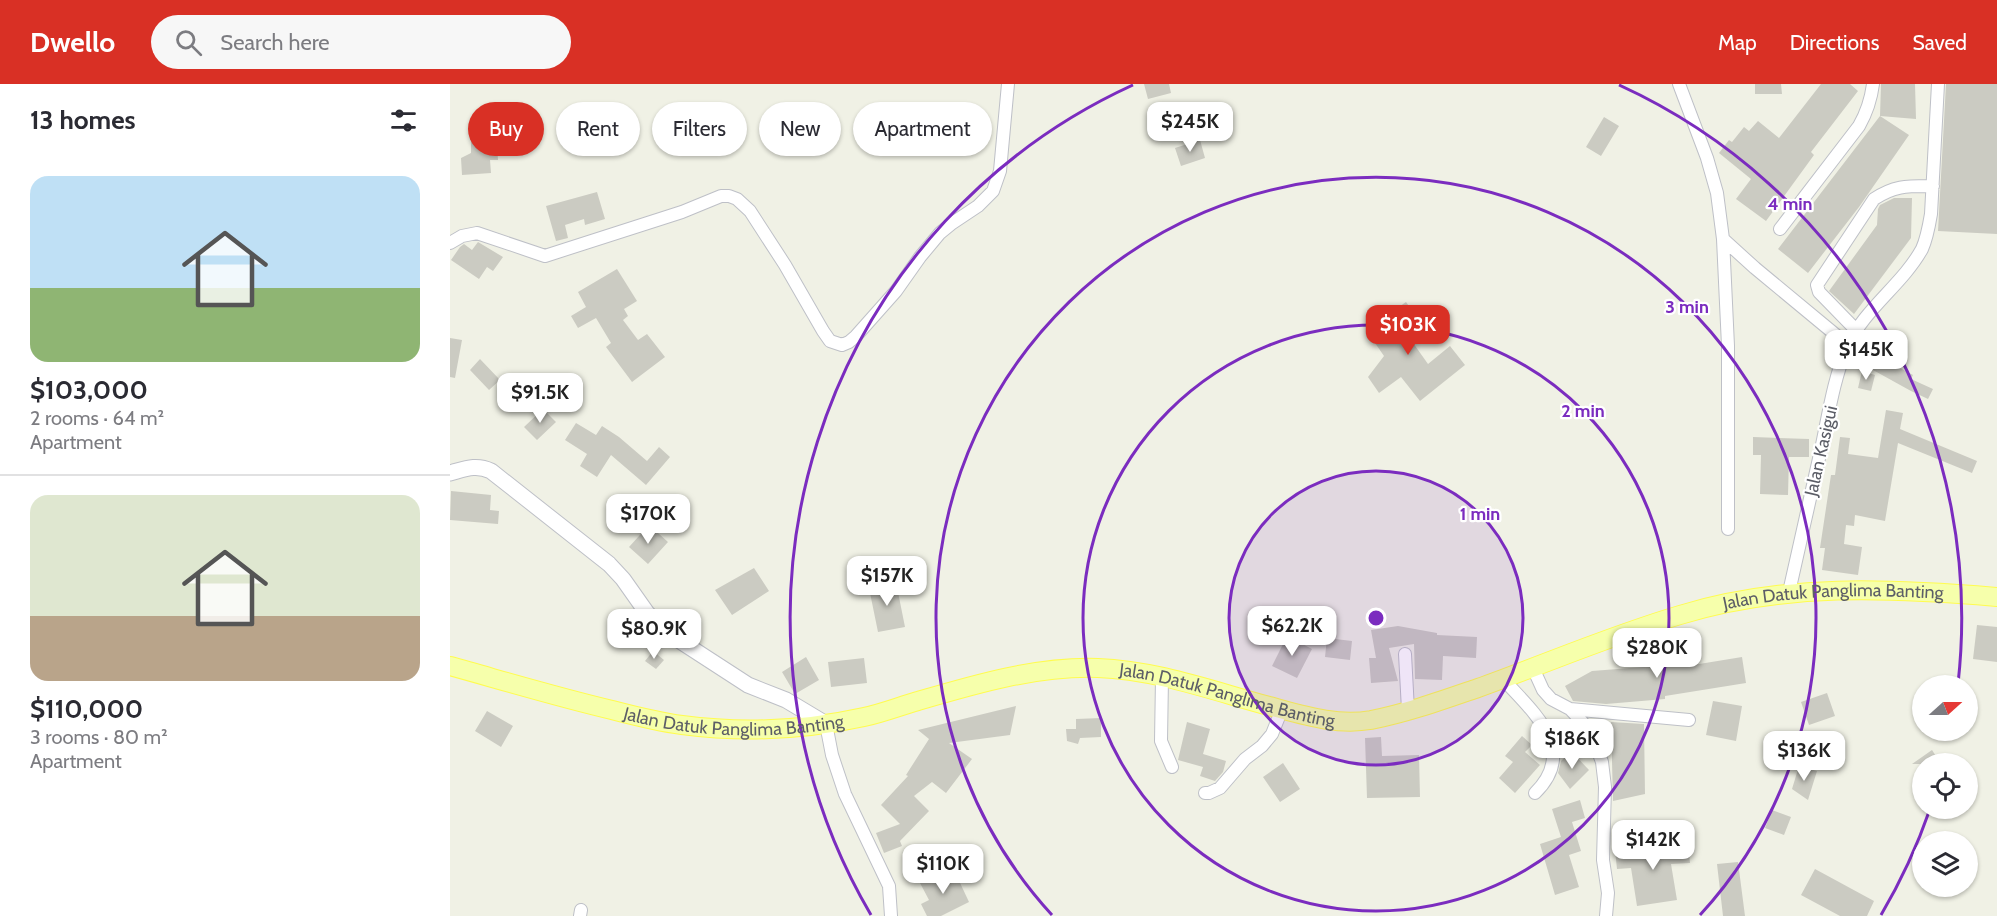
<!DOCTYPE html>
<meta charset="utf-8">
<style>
body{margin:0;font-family:Cabin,sans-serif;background:#f7f7f7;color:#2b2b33;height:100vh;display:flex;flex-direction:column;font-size:22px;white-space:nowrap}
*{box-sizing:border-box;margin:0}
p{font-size:20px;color:#7c7c81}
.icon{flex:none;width:33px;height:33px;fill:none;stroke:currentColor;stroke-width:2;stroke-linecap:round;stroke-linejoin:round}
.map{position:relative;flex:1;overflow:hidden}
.side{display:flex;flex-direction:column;background:#fff;width:450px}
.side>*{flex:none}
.guide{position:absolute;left:18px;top:18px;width:570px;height:54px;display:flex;gap:12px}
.needle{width:39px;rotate:69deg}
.controls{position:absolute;left:1462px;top:591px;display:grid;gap:12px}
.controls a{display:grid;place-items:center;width:66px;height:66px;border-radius:50%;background:#fff;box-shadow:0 2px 4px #0004;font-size:30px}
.price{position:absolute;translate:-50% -51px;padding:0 14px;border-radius:12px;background:#fff;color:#222;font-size:20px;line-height:39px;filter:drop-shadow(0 2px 3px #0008)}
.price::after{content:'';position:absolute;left:50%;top:36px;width:18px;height:14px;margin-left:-9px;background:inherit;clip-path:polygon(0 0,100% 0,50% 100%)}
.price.active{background:#d93025;color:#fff}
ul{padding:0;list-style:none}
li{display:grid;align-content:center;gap:12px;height:318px;padding:0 30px}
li+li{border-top:2px solid #e1e1e2}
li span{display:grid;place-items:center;height:186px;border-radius:18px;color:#555}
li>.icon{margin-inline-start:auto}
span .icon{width:108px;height:108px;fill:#fffc;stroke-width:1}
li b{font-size:26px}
h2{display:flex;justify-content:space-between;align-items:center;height:72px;padding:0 30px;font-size:26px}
.tag{padding:0 21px;border-radius:27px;background:#fff;box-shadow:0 2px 4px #0004;font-size:21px;line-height:54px}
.tag.active{background:#d93025;color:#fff}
header{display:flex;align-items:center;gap:36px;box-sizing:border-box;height:84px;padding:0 30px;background:#d93025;color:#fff}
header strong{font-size:28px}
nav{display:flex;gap:33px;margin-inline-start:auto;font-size:21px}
.search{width:420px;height:54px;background:#f7f7f7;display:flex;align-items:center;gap:15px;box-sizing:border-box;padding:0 21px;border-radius:33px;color:#7c7c81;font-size:22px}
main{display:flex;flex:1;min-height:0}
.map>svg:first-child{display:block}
.building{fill:#cbcbc2}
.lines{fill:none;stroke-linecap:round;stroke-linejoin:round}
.minor-casing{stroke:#bec0c7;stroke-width:14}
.tertiary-casing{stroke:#bec0c7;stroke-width:17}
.primary-casing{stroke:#fffc4f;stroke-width:20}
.minor{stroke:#fff;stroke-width:12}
.tertiary{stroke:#fff;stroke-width:15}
.primary{stroke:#f6ffab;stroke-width:18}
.ring{fill:none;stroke:#7b2cbf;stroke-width:3}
.labels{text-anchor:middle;stroke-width:4.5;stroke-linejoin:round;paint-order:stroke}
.street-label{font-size:18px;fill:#5c5e67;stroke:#fff}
.centre{fill:#7b2cbf;stroke:#fff;stroke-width:3}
.ring-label{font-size:18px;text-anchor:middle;font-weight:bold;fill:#7b2cbf;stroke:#fff;stroke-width:4.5;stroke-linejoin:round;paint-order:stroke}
</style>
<header>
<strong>Dwello</strong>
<div class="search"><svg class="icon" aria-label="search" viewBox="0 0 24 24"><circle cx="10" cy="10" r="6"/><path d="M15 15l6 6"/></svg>Search here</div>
<nav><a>Map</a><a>Directions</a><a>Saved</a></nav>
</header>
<main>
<section class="side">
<h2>13 homes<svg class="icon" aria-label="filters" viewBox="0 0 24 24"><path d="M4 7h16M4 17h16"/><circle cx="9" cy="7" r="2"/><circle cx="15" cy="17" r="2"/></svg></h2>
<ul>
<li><span style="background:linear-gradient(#bfe0f5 60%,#8fb573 0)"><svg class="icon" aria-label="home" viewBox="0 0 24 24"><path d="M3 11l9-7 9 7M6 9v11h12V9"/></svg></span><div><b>$103,000</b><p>2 rooms · 64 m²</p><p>Apartment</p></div></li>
<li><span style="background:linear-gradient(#dfe7d0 65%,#b9a48a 0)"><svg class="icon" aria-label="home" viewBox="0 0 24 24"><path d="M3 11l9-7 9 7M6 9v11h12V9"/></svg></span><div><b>$110,000</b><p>3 rooms · 80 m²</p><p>Apartment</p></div></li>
</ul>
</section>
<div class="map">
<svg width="1547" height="832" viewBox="0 0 1547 832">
<rect width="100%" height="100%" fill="#f0f1e5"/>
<path class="building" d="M694,0H719L721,9L698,15Z
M1305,0H1331L1332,10H1305Z
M1371,0H1400L1408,7L1361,68L1364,71L1316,137L1286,115L1301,95L1269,69L1279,56L1282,58L1294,43L1299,47L1308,37L1329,54Z
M1431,0H1465L1466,35L1430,32Z
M1496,0H1547V150L1488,147Z
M224,24L226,31L240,28L245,49L239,51L241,60L223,65L221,56L211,59L206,41L216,38L214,30Z
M1430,32L1459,51L1409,123L1358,189L1328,165Z
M1154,33L1169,42L1151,72L1136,63Z
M34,45L46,47L48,76H40L41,89L12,91L11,74L21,69V56L35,55Z
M750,56L755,74L731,82L725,64Z
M147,108L155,135L135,141L134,135L115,141L118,154L106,157L96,122Z
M1444,114H1462L1461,154L1404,230L1379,207L1427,141L1428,125L1430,121Z
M28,158L53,173L43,187L37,183L29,195L1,176L10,163L14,160L22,166Z
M167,185L187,217L174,225L178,232L173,236L188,256L197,250L215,273L182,298L156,263L161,259L146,234L128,244L121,232L136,223L128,208Z
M956,218L971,239L956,249L978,280L1000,262L1015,281L970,317L951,293L929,309L918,293L934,272L916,246Z
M0,254L12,256L5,294L0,293Z
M1430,273L1463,291L1461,295L1483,305L1478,315L1461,307L1423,286Z
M30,275L50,296L39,306L20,286Z
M1412,287L1425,291L1421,307L1408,304Z
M93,325L106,338L87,356L74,343Z
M1436,326L1453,329L1450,345L1527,377L1522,389L1448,359L1435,437L1405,431L1404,442L1396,441L1394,460L1412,463L1408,491L1372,486L1375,464H1370L1381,391H1385L1390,353L1400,354L1398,370L1428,374Z
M126,339L146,351L152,342L169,353L197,377L209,363L220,373L196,401L161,371L147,393L130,382L137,370L115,356Z
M1303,353L1359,355V373H1339L1338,411L1310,410L1311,371H1303Z
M1,407L41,411L40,426L49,427L48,440L0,436Z
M199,441L218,458L198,480L179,463Z
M304,484L319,507L282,531L265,506Z
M446,498L455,543L428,548L419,504Z
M1527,541L1547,543V578L1523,575Z
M948,542L987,549V551L1027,553L1026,574L993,572L992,596L965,595L964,560L939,564L948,597L921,599L919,574H926L921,546Z
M1234,550L1237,582L1292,573L1296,599L1215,612V615L1156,620L1123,617L1115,602L1142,587L1219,581L1216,551Z
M837,552L862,565L847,594L822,582Z
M877,554L902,557L900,576L875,573Z
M203,567L214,576L206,585L195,577Z
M356,573L369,596L345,610L332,588Z
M414,574L417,599L381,603L378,578Z
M1377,609L1385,632L1359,641L1351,618Z
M1263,617L1292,622L1286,657L1256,651Z
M566,622L560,651L499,659L522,675L496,709L482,698L464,712L479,727L450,757L452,762L434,769L426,749L450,740L431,721L458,692L456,691L479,655L468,646Z
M37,627L63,642L51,663L25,647Z
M651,634V653L630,654L628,660L617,657L616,645H626V635Z
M737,638L760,645L753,670L776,677L773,688L765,697L750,692L753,683L728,676Z
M1161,638L1194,640L1195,710L1163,717Z
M1072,652L1082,661L1075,668L1090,681L1065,709L1049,694L1063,678L1055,672Z
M931,653L932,672L969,671L970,713L917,714L915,654Z
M1482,666L1491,680H1462Z
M1121,667L1139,686L1120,705L1108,689L1111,677Z
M833,679L850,705L830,718L813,693Z
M1349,682L1367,687L1358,716L1342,705Z
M1130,716L1135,734L1122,738L1131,767L1119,771L1129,803L1105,811L1090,760L1111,753L1102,725Z
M1322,726L1341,733L1334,751L1315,744Z
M1238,759L1240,779L1221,780L1227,816L1187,822L1181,784L1167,785L1165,766Z
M1288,778L1295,832H1273L1267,780Z
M1365,785L1424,817L1417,832H1390L1351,811Z
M504,786L519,818L491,832H477L471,820L479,816L470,799L483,793L484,795Z"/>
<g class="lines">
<g class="minor-casing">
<path id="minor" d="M1229,0L1257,74L1267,109L1273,155L1278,262V445
M1330,145L1409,42C1417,28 1421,16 1423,0
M1273,155L1305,184L1398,261
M0,159L12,152L27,149L95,172L232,128L271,112H279L287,115L300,127L335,181L373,247L380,257L392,261L399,258L406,252L446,207L470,173L490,149L501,140L528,122L543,107L550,87L558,0
M1406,246L1369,208L1367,201L1424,115C1445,101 1458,102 1483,102
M1339,508C1349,462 1360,416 1370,370C1378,334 1383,297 1397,263C1414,225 1452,201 1472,165C1477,154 1479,142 1481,130L1488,0
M955,570L958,626
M1083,584L1093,606L1101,615L1120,625L1135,641L1142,651L1152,678L1155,703L1153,776L1158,809L1156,832
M712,594L711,657L722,683
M1053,595C1083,628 1129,666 1085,709
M1120,625L1239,636
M376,640L382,671L395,710L439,802L441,832
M755,709H759L770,704L795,675L812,662L822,650L832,625
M130,832L131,826"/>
</g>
<g class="tertiary-casing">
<path id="tertiary" d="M0,389C15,385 26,380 41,387L159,480L173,495L197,529L224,553L298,601L336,616L376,640"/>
</g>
<g class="primary-casing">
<g id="primary">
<path id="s1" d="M0,582C54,597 107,613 162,626C185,632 208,638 232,641C292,649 355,646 414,633C433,629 450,622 468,617C526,600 587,582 648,584C706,586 763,607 819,622C853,631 886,642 921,636C957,629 993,616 1028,604C1095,580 1162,551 1230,531C1334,499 1440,504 1547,513"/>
</g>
</g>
<use href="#minor" class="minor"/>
<use href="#tertiary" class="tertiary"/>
<use href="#primary" class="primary"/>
</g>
<circle cx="926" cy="534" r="147" fill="#7b2cbf" fill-opacity=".12"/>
<g class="ring">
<circle cx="926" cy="534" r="147"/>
<circle cx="926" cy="534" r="293"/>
<path d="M602 831A440 440 0 1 1 1250 831"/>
<path d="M1480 725A586 586 0 0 1 1431 831M421 831A586 586 0 0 1 683 1M1169 1A586 586 0 0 1 1508 600"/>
</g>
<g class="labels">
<g class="street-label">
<text transform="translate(1371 367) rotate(-77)" y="6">Jalan Kasigui</text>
<text dy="6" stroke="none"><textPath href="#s1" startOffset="1424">Jalan Datuk Panglima Banting</textPath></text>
<text dy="6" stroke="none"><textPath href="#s1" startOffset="795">Jalan Datuk Panglima Banting</textPath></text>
<text dy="6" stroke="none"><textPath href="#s1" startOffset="291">Jalan Datuk Panglima Banting</textPath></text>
</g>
</g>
<circle cx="926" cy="534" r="9" class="centre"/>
<g class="ring-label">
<text x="1340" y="126">4 min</text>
<text x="1237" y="229">3 min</text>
<text x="1133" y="333">2 min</text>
<text x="1030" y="436">1 min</text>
</g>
</svg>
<div class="controls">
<a><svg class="needle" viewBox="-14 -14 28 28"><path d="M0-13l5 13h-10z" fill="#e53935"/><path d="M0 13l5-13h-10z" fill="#7c7c81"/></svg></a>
<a><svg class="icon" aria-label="locate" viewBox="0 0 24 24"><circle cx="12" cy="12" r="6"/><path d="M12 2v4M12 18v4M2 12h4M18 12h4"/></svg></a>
<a><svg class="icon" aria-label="layers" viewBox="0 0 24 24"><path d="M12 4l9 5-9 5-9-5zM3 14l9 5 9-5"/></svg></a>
</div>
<b class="price" style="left:740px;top:69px">$245K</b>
<b class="price active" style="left:958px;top:272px">$103K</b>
<b class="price" style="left:1416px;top:297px">$145K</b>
<b class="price" style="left:90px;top:340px">$91.5K</b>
<b class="price" style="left:198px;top:461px">$170K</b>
<b class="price" style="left:437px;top:523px">$157K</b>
<b class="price" style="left:842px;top:573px">$62.2K</b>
<b class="price" style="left:204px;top:576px">$80.9K</b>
<b class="price" style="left:1207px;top:595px">$280K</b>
<b class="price" style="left:1122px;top:686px">$186K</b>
<b class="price" style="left:1354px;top:698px">$136K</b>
<b class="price" style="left:1203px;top:787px">$142K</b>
<b class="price" style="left:493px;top:811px">$110K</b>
<div class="guide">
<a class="tag active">Buy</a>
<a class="tag">Rent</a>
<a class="tag">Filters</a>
<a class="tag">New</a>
<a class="tag">Apartment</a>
</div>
</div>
</main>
